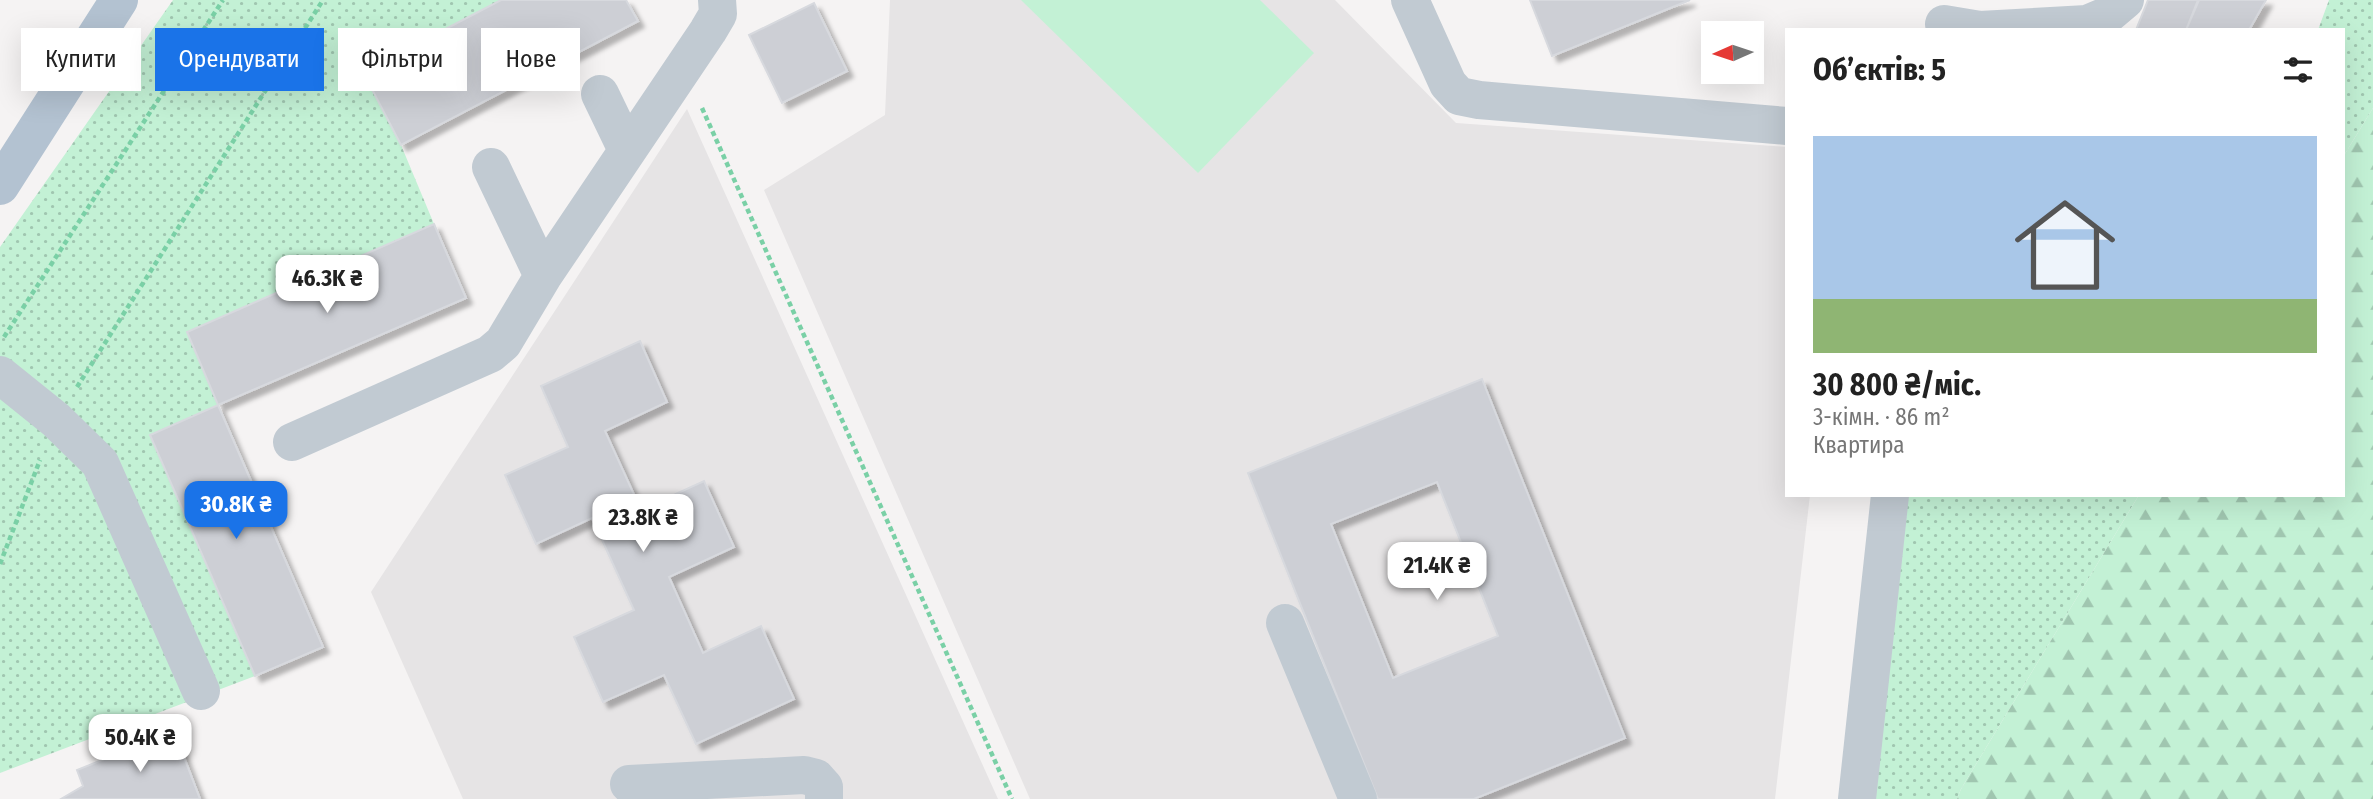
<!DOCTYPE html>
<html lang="uk">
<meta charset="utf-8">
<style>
body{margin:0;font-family:"Fira Sans Condensed",sans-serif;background:#f6f6f6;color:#222;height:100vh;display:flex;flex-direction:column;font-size:26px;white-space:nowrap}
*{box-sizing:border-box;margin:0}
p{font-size:23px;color:#767676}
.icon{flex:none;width:38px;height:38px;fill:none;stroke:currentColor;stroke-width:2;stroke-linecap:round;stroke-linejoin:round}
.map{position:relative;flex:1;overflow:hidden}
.panel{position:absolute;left:1785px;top:28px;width:560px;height:469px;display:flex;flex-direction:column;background:#fff;border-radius:0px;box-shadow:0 7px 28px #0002}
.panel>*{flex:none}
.banner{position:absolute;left:21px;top:28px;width:665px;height:63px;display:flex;gap:14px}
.needle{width:46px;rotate:267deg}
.controls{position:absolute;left:1701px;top:21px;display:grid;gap:14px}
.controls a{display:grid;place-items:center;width:63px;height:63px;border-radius:0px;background:#fff;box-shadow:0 7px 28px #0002;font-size:35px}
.price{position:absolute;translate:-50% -60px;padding:0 16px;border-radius:14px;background:#fff;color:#222;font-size:23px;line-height:46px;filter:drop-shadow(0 2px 4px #0008)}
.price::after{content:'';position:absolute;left:50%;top:42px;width:21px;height:16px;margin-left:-10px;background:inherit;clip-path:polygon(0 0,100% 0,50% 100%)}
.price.current{background:#1a73e8;color:#fff}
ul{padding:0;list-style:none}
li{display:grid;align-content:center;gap:14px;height:371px;padding:0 28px}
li+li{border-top:2px solid #e0e0e0}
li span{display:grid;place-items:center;height:217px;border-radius:0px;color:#555}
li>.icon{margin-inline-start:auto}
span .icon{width:126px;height:126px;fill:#fffc;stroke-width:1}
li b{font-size:30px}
h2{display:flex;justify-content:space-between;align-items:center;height:84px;padding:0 28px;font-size:30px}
.tag{padding:0 24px;border-radius:0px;background:#fff;box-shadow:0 7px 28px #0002;font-size:24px;line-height:63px}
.tag.current{background:#1a73e8;color:#fff}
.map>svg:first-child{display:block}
.education{fill:#e6e4e5}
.grass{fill:url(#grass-dots)}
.forest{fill:url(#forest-firs)}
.park{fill:#c3f1d5}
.building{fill:#cdcfd5;stroke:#d7d9de;stroke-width:2;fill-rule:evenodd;filter:url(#shadow)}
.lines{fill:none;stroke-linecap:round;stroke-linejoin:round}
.path{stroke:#7ad0a6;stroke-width:4.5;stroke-dasharray:5 3.5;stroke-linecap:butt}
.minor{stroke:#c1cad2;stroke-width:38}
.major{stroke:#b3c2d1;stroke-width:38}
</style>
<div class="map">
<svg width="2373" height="799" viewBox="0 0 2373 799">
<defs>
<pattern id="grass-dots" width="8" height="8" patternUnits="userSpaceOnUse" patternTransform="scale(1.75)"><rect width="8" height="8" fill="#c3f1d5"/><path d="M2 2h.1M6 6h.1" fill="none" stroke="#a0c6b0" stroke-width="1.8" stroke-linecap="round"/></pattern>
<pattern id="forest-firs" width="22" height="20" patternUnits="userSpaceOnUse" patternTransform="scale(1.75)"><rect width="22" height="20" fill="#c3f1d5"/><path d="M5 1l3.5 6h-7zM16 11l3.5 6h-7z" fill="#a0c6b0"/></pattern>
<filter id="shadow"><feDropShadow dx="6" dy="6" stdDeviation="2" flood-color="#0004"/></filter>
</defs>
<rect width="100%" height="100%" fill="#f5f3f3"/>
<path class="education" d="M890,0H1335L1456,123L1787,147V495H1810L1775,799H1030L764,190L885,115Z
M687,109L998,799H463L371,592Z"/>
<path class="grass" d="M173,0H501L363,72L401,145L434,224L187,332L218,405L151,435L255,676L0,773V247Z
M2329,0H2373V108L2343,157V30H2318Z
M1890,495H2139L1961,789L1957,799H1857Z"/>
<path class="forest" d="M2373,108V799H1957L1961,789L2139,495H2343V157Z"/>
<path class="park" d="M1021,0H1260L1314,53L1198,173Z"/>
<path class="building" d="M501,0H626L638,21L401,145L363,72Z
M1530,0H1690L1552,56Z
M2148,0H2198L2186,30H2136Z
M2199,0H2266L2249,30H2186Z
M814,3L847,71L782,103L749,35Z
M434,224L466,298L218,405L187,332Z
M640,341L667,402L605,431L641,510L704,481L734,547L669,577L703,653L761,626L794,699L696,744L664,675L603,702L574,637L634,610L592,518L536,544L505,475L568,447L541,386Z
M1482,379L1625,738L1474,799H1378L1248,473ZM1437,482L1498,636L1393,678L1331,524Z
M218,405L323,647L255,676L150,435Z
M174,731L200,799H61L83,786L77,770Z"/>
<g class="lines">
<path class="path" d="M702,108L1012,799
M4,337L223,0
M77,387L323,0
M0,564L40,460"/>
<path class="minor" d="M1410,0L1448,84L1459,96L1479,100L1787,126
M1944,24L1980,30L2087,24L2106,16L2125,0
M600,94L627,150
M491,167L543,276
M0,375L56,420L100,463L201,691
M292,442L490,354L503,343L543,276L708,31L718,14L717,0
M1285,623L1358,799
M629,784L804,775L816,778L824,787V799
M1857,799L1890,495"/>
<path class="major" d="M0,186L119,0"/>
</g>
</svg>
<div class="controls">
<a><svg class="needle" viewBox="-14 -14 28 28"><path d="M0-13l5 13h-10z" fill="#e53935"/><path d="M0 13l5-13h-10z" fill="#767676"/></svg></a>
</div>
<b class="price" style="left:327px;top:315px">46.3K ₴</b>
<b class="price current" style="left:236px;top:541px">30.8K ₴</b>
<b class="price" style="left:643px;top:554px">23.8K ₴</b>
<b class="price" style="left:1437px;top:602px">21.4K ₴</b>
<b class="price" style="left:140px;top:774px">50.4K ₴</b>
<div class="banner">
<a class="tag">Купити</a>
<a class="tag current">Орендувати</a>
<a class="tag">Фільтри</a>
<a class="tag">Нове</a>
</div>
<section class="panel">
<h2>Об’єктів: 5<svg class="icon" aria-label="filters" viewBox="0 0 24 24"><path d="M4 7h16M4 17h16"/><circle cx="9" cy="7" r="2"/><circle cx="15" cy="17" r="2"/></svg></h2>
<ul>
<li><span style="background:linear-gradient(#a9c7e8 75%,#8fb573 0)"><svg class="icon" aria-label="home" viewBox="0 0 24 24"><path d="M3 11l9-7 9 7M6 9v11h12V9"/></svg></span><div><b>30 800 ₴/міс.</b><p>3-кімн. · 86 m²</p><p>Квартира</p></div></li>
</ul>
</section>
</div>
